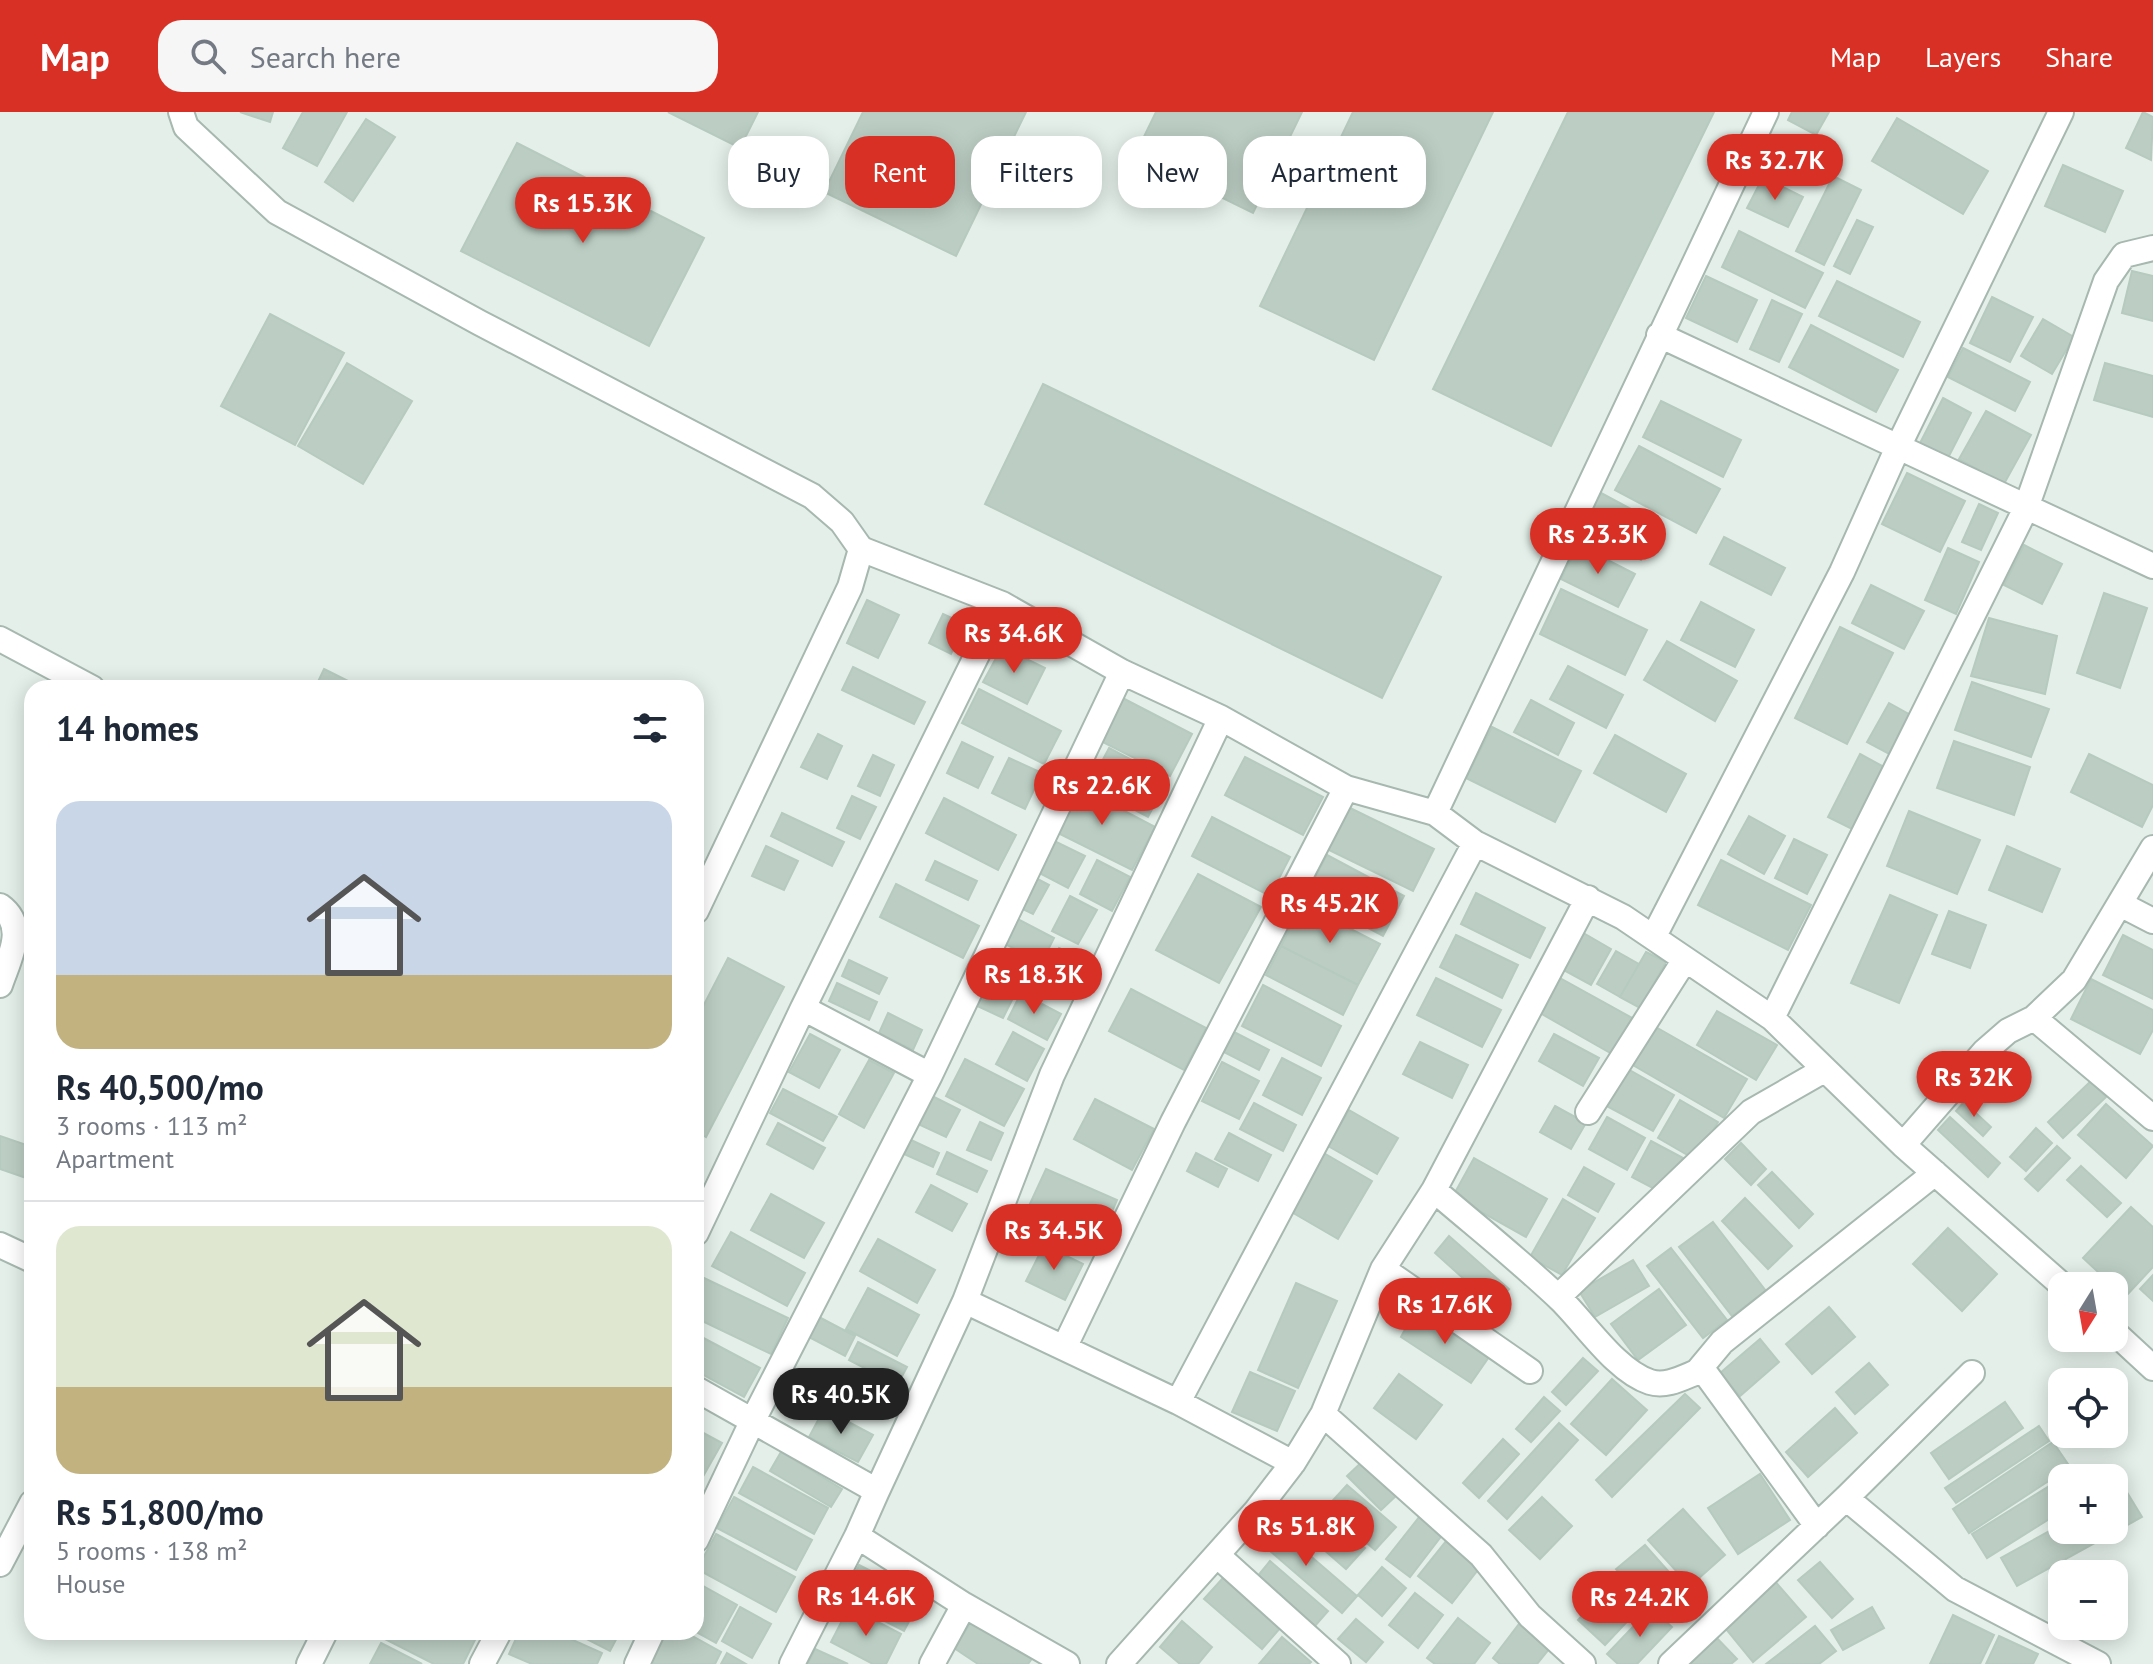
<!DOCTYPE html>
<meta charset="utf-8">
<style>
body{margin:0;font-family:"PT Sans",sans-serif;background:#f6f6f7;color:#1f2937;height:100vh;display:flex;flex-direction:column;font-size:30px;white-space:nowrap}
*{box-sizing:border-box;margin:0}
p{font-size:26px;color:#747a83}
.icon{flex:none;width:44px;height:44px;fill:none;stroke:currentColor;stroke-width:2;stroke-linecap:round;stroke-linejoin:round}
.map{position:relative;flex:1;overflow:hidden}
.details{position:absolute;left:24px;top:568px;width:680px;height:960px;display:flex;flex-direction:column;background:#fff;border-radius:24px;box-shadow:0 4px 20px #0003}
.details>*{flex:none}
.hud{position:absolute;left:728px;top:24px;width:760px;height:72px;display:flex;gap:16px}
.needle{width:52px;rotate:191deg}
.fabs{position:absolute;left:2048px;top:1160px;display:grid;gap:16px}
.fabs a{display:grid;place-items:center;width:80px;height:80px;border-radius:16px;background:#fff;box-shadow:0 4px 20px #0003;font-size:40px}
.price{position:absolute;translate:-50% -68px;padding:0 18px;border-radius:28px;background:#d93025;color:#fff;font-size:26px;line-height:52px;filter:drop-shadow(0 2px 4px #0008)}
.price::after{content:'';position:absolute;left:50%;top:48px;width:24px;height:18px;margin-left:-12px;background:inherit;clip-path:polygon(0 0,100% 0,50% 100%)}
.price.selected{background:#222;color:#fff}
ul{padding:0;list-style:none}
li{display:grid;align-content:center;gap:16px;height:424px;padding:0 32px}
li+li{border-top:2px solid #e0e1e3}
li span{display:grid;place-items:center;height:248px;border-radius:24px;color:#555}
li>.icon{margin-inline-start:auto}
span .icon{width:144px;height:144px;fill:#fffc;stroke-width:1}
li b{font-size:34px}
h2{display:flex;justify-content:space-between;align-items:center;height:96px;padding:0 32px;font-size:34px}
.tag{padding:0 28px;border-radius:24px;background:#fff;box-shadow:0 4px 20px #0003;font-size:28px;line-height:72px}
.tag.selected{background:#d93025;color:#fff}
header{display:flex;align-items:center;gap:48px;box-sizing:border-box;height:112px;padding:0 40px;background:#d93025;color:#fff}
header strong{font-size:38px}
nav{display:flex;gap:44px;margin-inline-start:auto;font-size:28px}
.search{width:560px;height:72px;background:#f6f6f7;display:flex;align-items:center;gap:20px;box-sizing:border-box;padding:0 28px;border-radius:24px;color:#747a83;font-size:30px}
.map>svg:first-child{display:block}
.building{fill:#bccec4;stroke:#b6cabf;stroke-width:2}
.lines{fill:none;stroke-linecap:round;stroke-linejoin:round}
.minor-casing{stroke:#a6b8b0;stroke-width:28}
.tertiary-casing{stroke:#a6b8b0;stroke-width:28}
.minor{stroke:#fff;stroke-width:24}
.tertiary{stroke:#fff;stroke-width:24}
</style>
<header>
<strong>Map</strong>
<div class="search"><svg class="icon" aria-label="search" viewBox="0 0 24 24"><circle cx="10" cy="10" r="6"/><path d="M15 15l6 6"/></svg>Search here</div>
<nav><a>Map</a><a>Layers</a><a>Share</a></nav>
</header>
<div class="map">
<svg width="2153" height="1552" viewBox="0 0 2153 1552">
<rect width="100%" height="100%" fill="#e4efe9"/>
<path class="building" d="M240,0H273L270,10Z
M303,0H347L317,54L283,36Z
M668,0H758L740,36Z
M863,0H1026L956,144L824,80Z
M1156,0H1302L1253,101L1135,43Z
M1353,0H1493L1374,248L1260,194Z
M1568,0H1714L1551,334L1433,277Z
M1792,0H1829L1816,23L1788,8Z
M2143,0L2153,5L2151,48L2126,36Z
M1897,6L1988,59L1963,102L1872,49Z
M366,7L395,25L353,89L325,70Z
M517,31L704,126L649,234L461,139Z
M2063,53L2123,79L2105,120L2045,94Z
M1833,64L1861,78L1824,153L1796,139Z
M1763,65L1803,85L1788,115L1747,96Z
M1857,108L1873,115L1850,162L1834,154Z
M1739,119L1823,161L1805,196L1722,155Z
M2132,159L2153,164V209L2122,201Z
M1706,164L1757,188L1737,230L1686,206Z
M1837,169L1920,210L1903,245L1819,204Z
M1992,185L2033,205L2010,250L1970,231Z
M1772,188L1802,202L1779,250L1750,237Z
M270,202L344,241L295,333L221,294Z
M2043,207L2074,225L2052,262L2021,244Z
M1811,213L1898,258L1876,300L1789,255Z
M1963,236L2030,270L2015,299L1948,265Z
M347,251L412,289L363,372L298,334Z
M2105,251L2153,264V305L2094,288Z
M1043,272L1441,465L1382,586L985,392Z
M1943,286L1971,301L1947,348L1919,333Z
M1661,289L1741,328L1723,365L1643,325Z
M1986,299L2031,323L2004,372L1959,347Z
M1639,334L1720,377L1696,421L1615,378Z
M1907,361L1965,389L1940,440L1882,412Z
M1601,381L1661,413L1641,448L1582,416Z
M1979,392L1998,401L1981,438L1962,430Z
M1724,425L1785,456L1771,483L1710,452Z
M1578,433L1635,462L1618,495L1561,467Z
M2024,433L2062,452L2042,492L2004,473Z
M1948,436L1979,450L1956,502L1925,488Z
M1871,473L1924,499L1904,537L1852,511Z
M1561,477L1647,518L1625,563L1540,522Z
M2104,481L2147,496L2120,576L2077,561Z
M867,488L899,503L878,546L847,531Z
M1701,490L1754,518L1735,555L1681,528Z
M943,502L965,512L951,542L929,531Z
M1989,506L2057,524L2045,582L1971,564Z
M1840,515L1893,541L1847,632L1795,606Z
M1667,529L1737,569L1715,609L1644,568Z
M1002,535L1045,556L1027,592L983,570Z
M1568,554L1623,583L1606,616L1550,587Z
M853,555L925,590L914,612L842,578Z
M324,557L362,576H315Z
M1972,570L2049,597L2031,645L1955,618Z
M979,577L1061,619L1044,652L962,611Z
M1111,580L1192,622L1170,664L1089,623Z
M1531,588L1574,611L1558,643L1514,620Z
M1889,591L1914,605L1893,644L1867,630Z
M1492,615L1581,659L1555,710L1466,666Z
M818,622L842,634L827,667L801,655Z
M1615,623L1686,662L1666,700L1594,661Z
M1954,629L2030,655L2014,703L1937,676Z
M962,630L993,645L978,676L947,661Z
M1109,636L1168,667L1148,705L1089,674Z
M1860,642L1884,655L1852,717L1828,705Z
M2089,642L2153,673V693L2142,715L2071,680Z
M873,643L894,653L880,684L858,674Z
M1245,645L1323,685L1303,723L1225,683Z
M1009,646L1042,661L1025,697L992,681Z
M1073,672L1155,715L1132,758L1050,717Z
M852,684L876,695L860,727L837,716Z
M944,686L1016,723L998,758L926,721Z
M1348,695L1434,737L1413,779L1327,737Z
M1909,699L1980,728L1957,782L1887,754Z
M782,701L844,730L832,754L771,724Z
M1749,704L1785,724L1764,762L1728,742Z
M1212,705L1290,745L1270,784L1192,744Z
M1044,724L1085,744L1068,776L1028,755Z
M1794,727L1827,743L1807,782L1775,766Z
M766,734L798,749L784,778L752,764Z
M2007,734L2060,757L2042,800L1989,778Z
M1327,743L1404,784L1383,824L1306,783Z
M1097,748L1130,765L1112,799L1080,782Z
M1721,748L1811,793L1788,838L1698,793Z
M935,749L977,769L968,788L926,768Z
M1028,762L1049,773L1033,802L1012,792Z
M1198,762L1261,795L1219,871L1156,838Z
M896,772L979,814L963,846L880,805Z
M1476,781L1545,816L1530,846L1461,812Z
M1890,783L1937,803L1899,891L1851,871Z
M1070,784L1097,798L1078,832L1052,819Z
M1302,792L1380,832L1358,873L1281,834Z
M1949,799L1986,813L1970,856L1932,842Z
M1014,805L1054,826L1042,850L1001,830Z
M1580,819L1611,837L1591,873L1560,856Z
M1456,823L1518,853L1502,886L1440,855Z
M2123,823L2153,838V887L2103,863Z
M1281,834L1358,873L1343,903L1266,863Z
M1059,836L1086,850L1076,871L1048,857Z
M1616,839L1639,852L1620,885L1597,872Z
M1646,840L1666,850L1640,896L1620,885Z
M728,846L784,875L706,1025L696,1019V908Z
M849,848L887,866L879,882L842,864Z
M1436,866L1501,898L1482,935L1417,903Z
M1560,866L1632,906L1612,942L1540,901Z
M2091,867L2153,898V918L2140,942L2071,907Z
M837,871L877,890L869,908L829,889Z
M980,873L1012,888L1003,906L971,891Z
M1263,873L1341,914L1321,954L1242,914Z
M1131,877L1206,916L1184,958L1109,919Z
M1021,881L1061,902L1047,928L1008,907Z
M1717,899L1777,933L1756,968L1697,933Z
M888,901L922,918L913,938L879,921Z
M1654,914L1747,967L1724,1006L1631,952Z
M1232,919L1269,938L1259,958L1222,939Z
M1013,920L1044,937L1027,969L996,952Z
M810,922L840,938L819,976L789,960Z
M1554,922L1599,946L1583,974L1539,949Z
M1420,930L1468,953L1452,986L1403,962Z
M1282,946L1321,966L1302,1003L1263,983Z
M965,947L1024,977L1004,1014L946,984Z
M869,948L894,961L864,1016L839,1002Z
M1222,950L1259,969L1239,1007L1202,989Z
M1626,956L1674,983L1653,1019L1605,993Z
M2091,969L2106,985L2063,1026L2048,1010Z
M783,977L837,1005L823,1029L770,1001Z
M930,983L960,998L946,1025L916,1011Z
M1095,987L1154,1017L1132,1058L1074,1027Z
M1680,988L1718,1010L1696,1048L1658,1026Z
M1964,990L1991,1015L1983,1024L1956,999Z
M1254,991L1296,1013L1283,1039L1240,1017Z
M2106,992L2153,1034L2126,1066L2078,1023Z
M1555,994L1586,1011L1571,1037L1540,1020Z
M1349,998L1398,1026L1377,1062L1328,1034Z
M1607,1005L1645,1026L1627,1058L1589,1037Z
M1950,1005L2000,1051L1988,1065L1938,1018Z
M980,1010L1003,1021L991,1048L967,1038Z
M778,1011L825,1036L813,1057L767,1032Z
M2036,1016L2052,1031L2026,1059L2010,1045Z
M1229,1021L1271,1043L1258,1069L1215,1047Z
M0,1024L32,1035V1068L0,1057Z
M911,1028L939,1041L933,1055L904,1042Z
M1651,1029L1683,1046L1664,1082L1632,1065Z
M1741,1031L1766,1057L1751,1073L1725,1047Z
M2057,1034L2070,1046L2038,1079L2025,1067Z
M947,1040L987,1059L977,1080L937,1062Z
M1322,1040L1372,1069L1338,1127L1288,1098Z
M1196,1041L1227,1057L1218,1075L1187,1059Z
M1474,1046L1547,1087L1526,1125L1453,1084Z
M2081,1054L2121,1091L2107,1105L2067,1068Z
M1584,1055L1614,1072L1598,1100L1568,1083Z
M1046,1057L1117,1088L1100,1128L1028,1096Z
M1772,1060L1813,1102L1799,1116L1758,1073Z
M931,1073L967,1092L952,1119L916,1100Z
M771,1082L824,1111L804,1146L751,1118Z
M1745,1086L1792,1134L1768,1157L1722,1109Z
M1563,1087L1595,1106L1562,1163L1530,1145Z
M2131,1095L2153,1115V1155L2125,1185L2083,1146Z
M1713,1110L1766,1179L1732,1204L1679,1135Z
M1948,1116L1997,1162L1962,1199L1913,1152Z
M731,1120L805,1161L787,1194L712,1154Z
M1449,1124L1509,1177L1494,1194L1435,1141Z
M878,1127L935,1158L917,1191L860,1159Z
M1044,1133L1083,1152L1065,1188L1026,1169Z
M1671,1136L1727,1208L1703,1226L1647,1154Z
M1633,1148L1649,1174L1595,1205L1579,1179Z
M2153,1163V1189L2140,1177Z
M704,1166L788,1206L771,1242L696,1206V1182Z
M1296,1171L1337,1189L1298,1276L1258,1258Z
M868,1176L919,1203L897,1244L846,1217Z
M1659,1177L1686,1213L1638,1248L1611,1212Z
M1829,1195L1855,1225L1812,1262L1786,1232Z
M1416,1197L1491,1242L1471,1271L1401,1225Z
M817,1204L855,1224L845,1244L807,1224Z
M696,1222L760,1256L744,1285L696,1259Z
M1760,1227L1779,1250L1740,1284L1720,1261Z
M858,1230L907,1255L882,1302L834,1277L842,1262L872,1278L880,1264L849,1248Z
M1583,1246L1598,1259L1566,1293L1552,1280Z
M1869,1251L1888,1273L1855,1302L1836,1280Z
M1250,1260L1295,1279L1277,1319L1232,1300Z
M1399,1262L1442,1293L1416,1327L1374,1296Z
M1612,1267L1647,1298L1606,1343L1571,1312Z
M1685,1282L1700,1296L1612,1385L1596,1368Z
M1544,1285L1560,1299L1531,1330L1516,1317Z
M2005,1290L2023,1316L1949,1367L1931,1341Z
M1835,1296L1857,1321L1808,1365L1786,1340Z
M824,1297L873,1323L858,1350L809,1325Z
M1559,1311L1578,1328L1507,1407L1488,1389Z
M2039,1314L2049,1329L1956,1391L1945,1376Z
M696,1317L722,1331L696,1377Z
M1503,1327L1519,1342L1479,1386L1463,1371Z
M2053,1330L2070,1355L1969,1421L1953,1397Z
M781,1340L842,1377L831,1395L770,1359Z
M1364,1348L1398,1382L1381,1398L1347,1364Z
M753,1355L828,1396L814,1422L739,1381Z
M2080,1355L2087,1366H2062V1399L1987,1446L1972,1422Z
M1760,1362L1790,1408L1738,1442L1708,1396Z
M1347,1373L1396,1415L1375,1438L1326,1396Z
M2125,1377L2142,1405L2017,1474L2001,1446L2062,1412V1418H2114V1383Z
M734,1385L812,1428L796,1458L717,1416Z
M1542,1385L1572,1414L1540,1447L1509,1418Z
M1318,1396L1365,1436L1346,1457L1300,1417Z
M1683,1397L1725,1443L1690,1474L1648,1428Z
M1420,1404L1443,1422L1410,1465L1386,1447Z
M1271,1410L1357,1484L1342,1501L1256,1427Z
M716,1422L795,1465L776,1500L697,1457Z
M1447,1428L1481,1454L1452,1491L1418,1464Z
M1645,1433L1676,1468L1647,1493L1616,1457Z
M1270,1449L1328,1499L1314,1515L1257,1465Z
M1820,1450L1853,1487L1832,1506L1798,1468Z
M859,1453L922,1485L904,1519L842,1487Z
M1382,1455L1406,1476L1382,1504L1358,1483Z
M1223,1466L1281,1515L1262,1537L1204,1487Z
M1773,1467L1806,1505L1753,1550L1721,1511Z
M696,1470L737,1493L716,1531L696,1520Z
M1612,1473L1638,1498L1605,1533L1578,1508Z
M1415,1481L1443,1503L1418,1536L1389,1513Z
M740,1495L771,1512L752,1546L722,1529Z
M849,1495L901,1522L886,1552H873L831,1530Z
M1872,1495L1884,1516L1843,1538L1831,1518Z
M1651,1496L1672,1515L1637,1552H1618L1607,1542Z
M1953,1503L1994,1523L1980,1552H1930Z
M974,1506L1033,1545L1028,1552H978L954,1536Z
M1458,1506L1490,1531L1474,1552H1435L1427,1546Z
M1356,1507L1383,1530L1366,1550L1338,1527Z
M1182,1509L1212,1535L1198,1552H1180L1160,1535Z
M1519,1512L1550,1536L1537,1552H1500L1493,1546Z
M1815,1514L1836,1539L1819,1552H1766Z
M384,1520H460L475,1528L463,1552H434L381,1525Z
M519,1520H555L602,1541L597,1552H532L509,1542Z
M573,1520H620L610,1539Z
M666,1520H685L721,1540L715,1552H655L650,1549Z
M1712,1521L1737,1547L1731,1552H1678Z
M1999,1524L2038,1542L2033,1552H1986Z
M1282,1525L1311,1550L1309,1552H1259Z
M381,1531L422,1552H370Z
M815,1537L848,1552H808Z
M727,1541L746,1552H721Z"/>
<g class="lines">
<g class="minor-casing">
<path id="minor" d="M1659,223L2153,454
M861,437L1002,492L1122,560L1221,606L1346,676L1435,701L1475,731L1623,805L1772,906L1903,1033L2063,1174
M0,527L92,576
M1435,701L1766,0
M2122,793L2153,809
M0,794C28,814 9,846 0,873
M1654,824L1842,460L1898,335L2061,0
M803,896L1002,492
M1772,906L2026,396L2106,169L2124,143L2153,136
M2034,906L2153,1006
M1588,1000L1684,849
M1903,1033L1985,939L2008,919L2034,906L2074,868L2153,736
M1434,1078C1476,1114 1520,1149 1560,1187C1585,1211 1616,1259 1650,1270C1666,1275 1682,1266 1697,1260
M696,1121L803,896L930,963
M0,1133L32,1148
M1383,1157L1530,1259
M1558,1185L1751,1000L1824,958
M965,1189L1052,963L1221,606
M2114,1220L2153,1256
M1065,1234L1173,1010L1346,676
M696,1277L877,1379L857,1424L964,1493L1067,1552
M1178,1290L1475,731
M1323,1302L1481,1443L1530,1504L1583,1552
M877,1379L965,1189L1178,1290L1293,1351
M1846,1386L1955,1477L2098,1552
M1817,1414L1706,1262L1697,1260L1722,1230L1935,1061
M696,1428L753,1308L930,963L1122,560
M1218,1444L1338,1552
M0,1452L32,1391
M482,1552L499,1520
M637,1552L652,1520
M792,1552L857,1424
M932,1552L964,1493
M1119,1552L1256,1399L1293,1351L1323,1302L1383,1157L1434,1078L1588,786
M1671,1552L1846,1386L1972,1261"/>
</g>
<g class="tertiary-casing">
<path id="tertiary" d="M181,0L186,15L277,100L480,211L812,384L842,410L861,437L850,475L696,799
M309,1552L325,1520"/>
</g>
<use href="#minor" class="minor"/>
<use href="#tertiary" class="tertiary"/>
</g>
</svg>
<div class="fabs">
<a><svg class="needle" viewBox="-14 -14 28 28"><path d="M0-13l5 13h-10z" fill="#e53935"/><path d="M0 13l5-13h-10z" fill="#747a83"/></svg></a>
<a><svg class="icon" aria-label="locate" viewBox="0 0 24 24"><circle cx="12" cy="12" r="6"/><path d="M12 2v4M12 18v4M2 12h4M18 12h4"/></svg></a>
<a>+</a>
<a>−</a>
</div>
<b class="price" style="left:1775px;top:90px">Rs 32.7K</b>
<b class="price" style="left:583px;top:133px">Rs 15.3K</b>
<b class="price" style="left:1598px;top:464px">Rs 23.3K</b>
<b class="price" style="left:1014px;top:563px">Rs 34.6K</b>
<b class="price" style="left:1102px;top:715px">Rs 22.6K</b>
<b class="price" style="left:1330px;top:833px">Rs 45.2K</b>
<b class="price" style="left:1034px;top:904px">Rs 18.3K</b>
<b class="price" style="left:1974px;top:1007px">Rs 32K</b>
<b class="price" style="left:1054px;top:1160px">Rs 34.5K</b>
<b class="price" style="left:1445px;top:1234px">Rs 17.6K</b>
<b class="price selected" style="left:841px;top:1324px">Rs 40.5K</b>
<b class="price" style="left:1306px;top:1456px">Rs 51.8K</b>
<b class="price" style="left:866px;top:1526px">Rs 14.6K</b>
<b class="price" style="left:1640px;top:1527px">Rs 24.2K</b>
<div class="hud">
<a class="tag">Buy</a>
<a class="tag selected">Rent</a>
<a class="tag">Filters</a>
<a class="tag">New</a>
<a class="tag">Apartment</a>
</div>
<section class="details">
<h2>14 homes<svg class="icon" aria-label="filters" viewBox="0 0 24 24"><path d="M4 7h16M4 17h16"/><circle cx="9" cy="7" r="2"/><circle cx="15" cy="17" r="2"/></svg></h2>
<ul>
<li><span style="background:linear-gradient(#c9d6e8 70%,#c2b280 0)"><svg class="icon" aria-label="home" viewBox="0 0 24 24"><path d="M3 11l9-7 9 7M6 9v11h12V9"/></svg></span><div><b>Rs 40,500/mo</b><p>3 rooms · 113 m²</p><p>Apartment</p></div></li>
<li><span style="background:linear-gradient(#dfe7d0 65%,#c2b280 0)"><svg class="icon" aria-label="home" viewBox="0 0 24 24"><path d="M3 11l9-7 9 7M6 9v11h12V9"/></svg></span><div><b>Rs 51,800/mo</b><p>5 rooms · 138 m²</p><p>House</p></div></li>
</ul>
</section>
</div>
